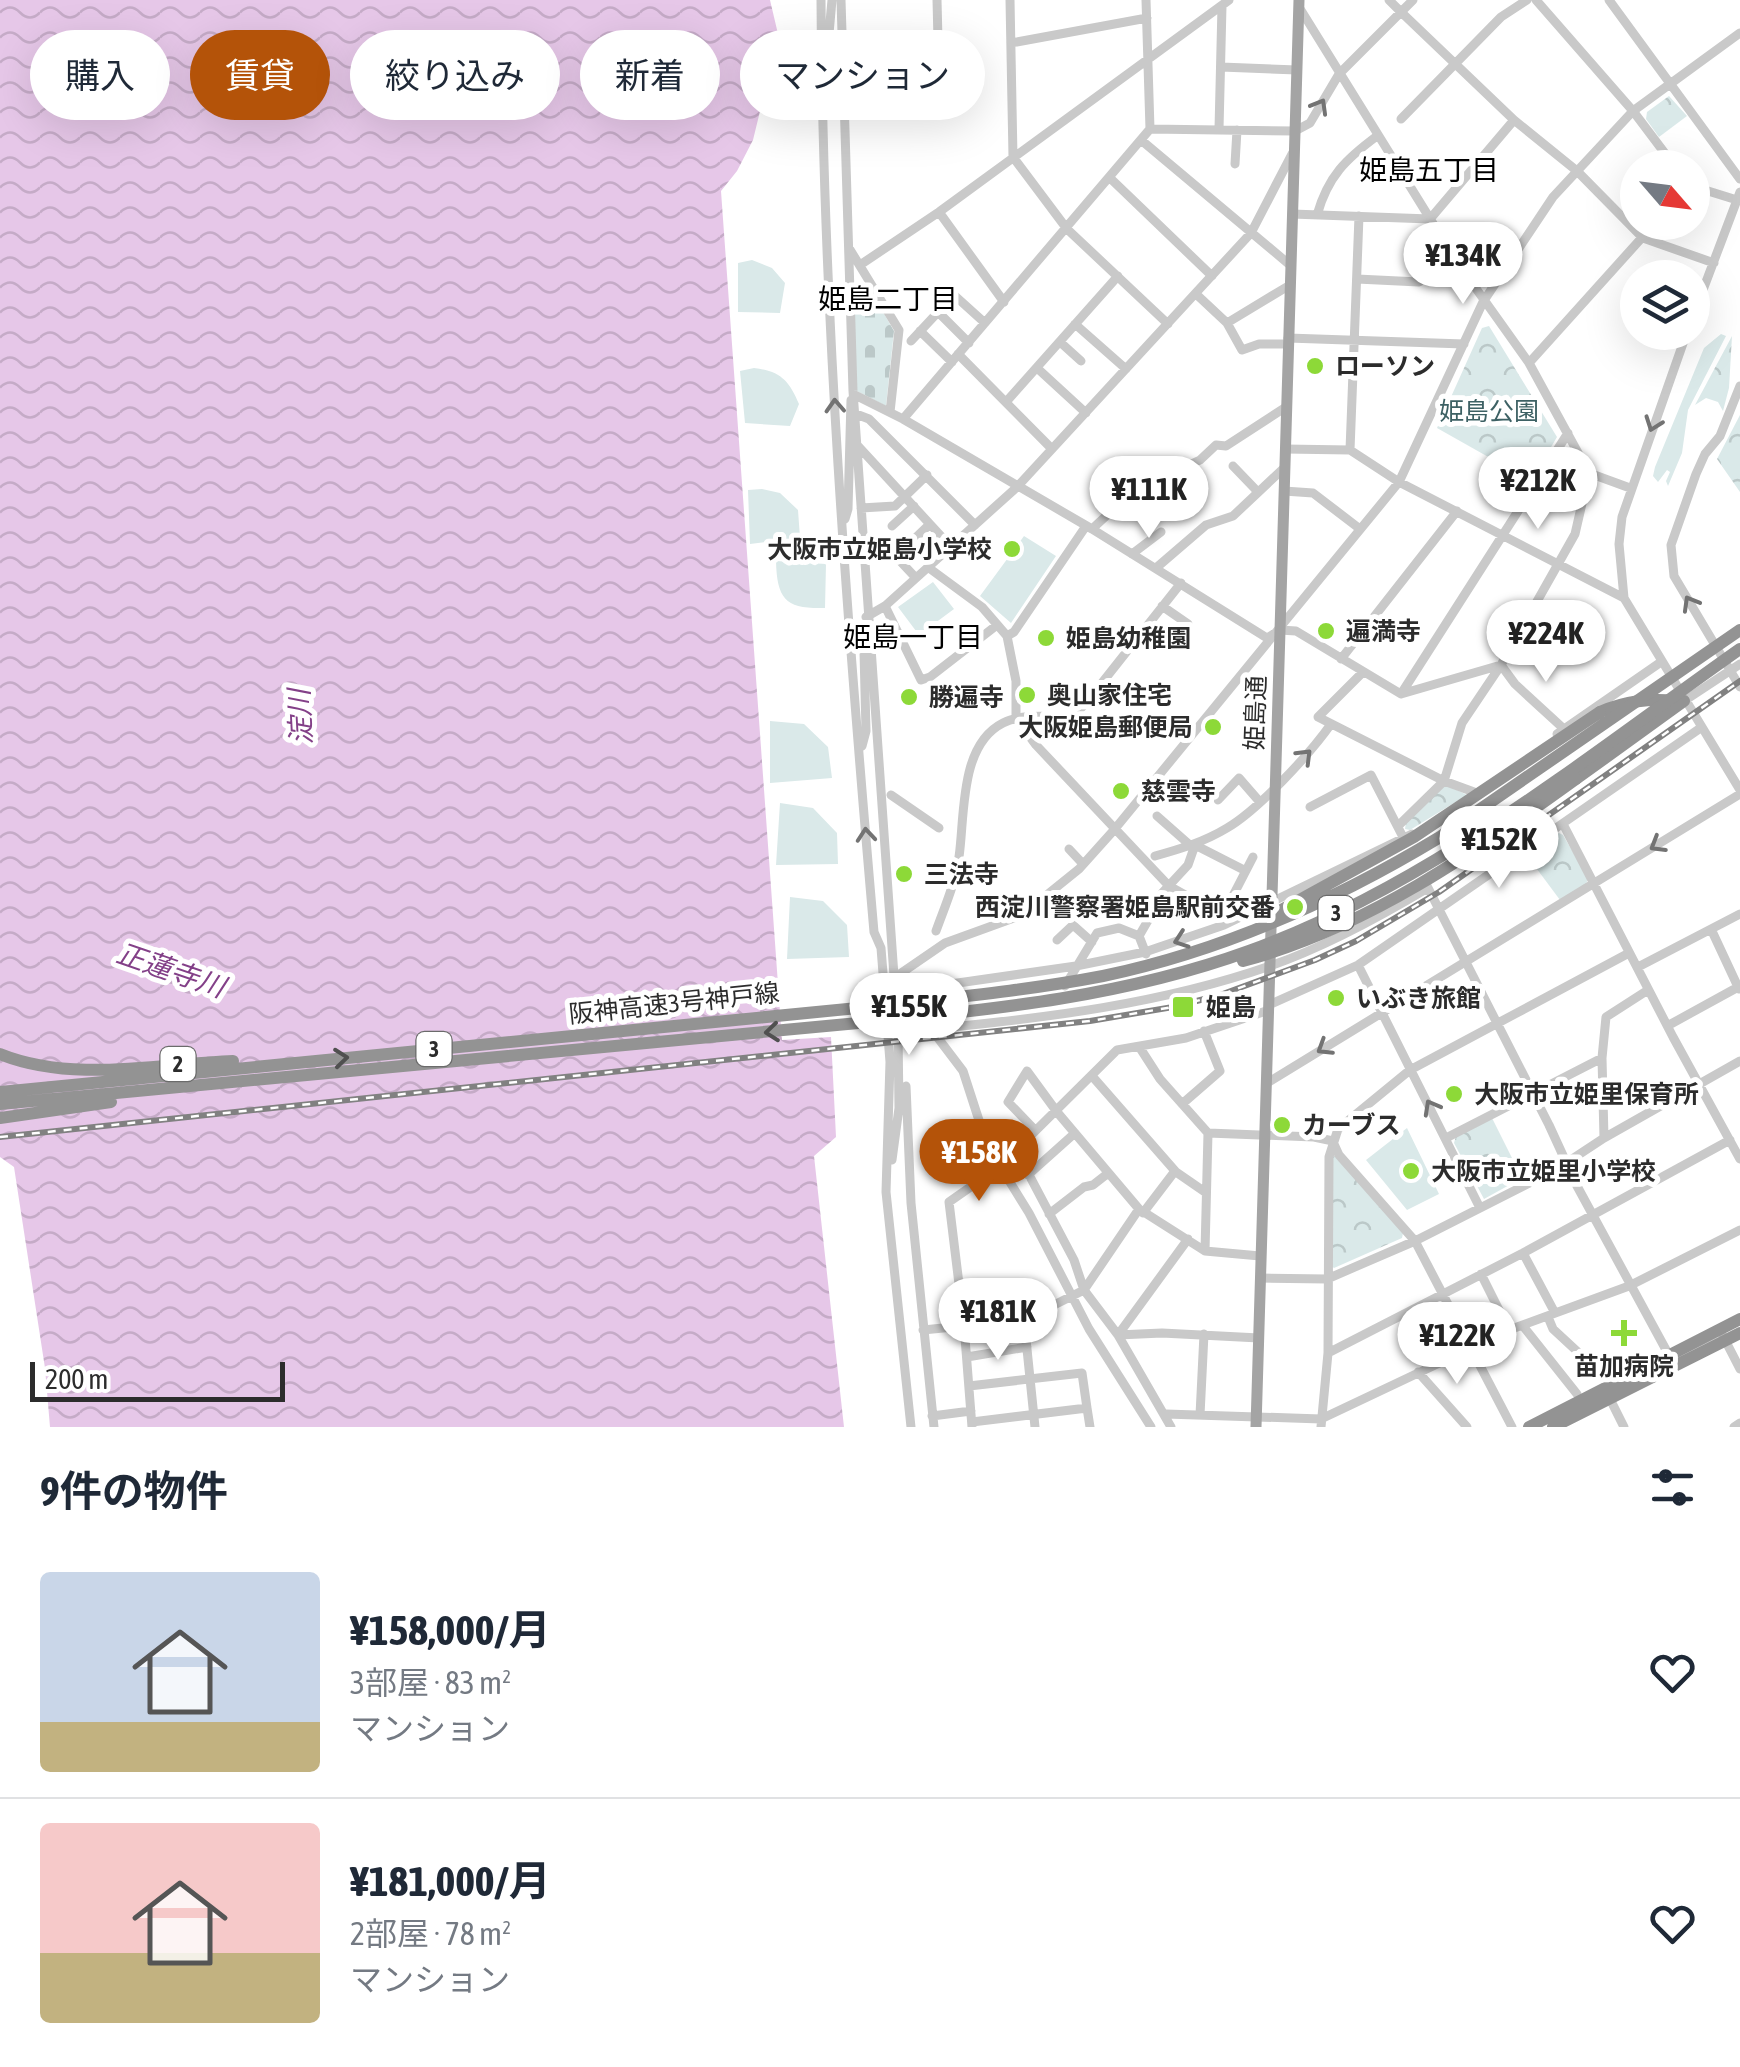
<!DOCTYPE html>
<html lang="ja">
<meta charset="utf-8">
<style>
body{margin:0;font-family:"Asap Condensed","Noto Sans JP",sans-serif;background:#f6f6f7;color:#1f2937;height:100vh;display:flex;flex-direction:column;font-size:38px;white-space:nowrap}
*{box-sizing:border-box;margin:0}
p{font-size:32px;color:#747a83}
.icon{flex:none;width:55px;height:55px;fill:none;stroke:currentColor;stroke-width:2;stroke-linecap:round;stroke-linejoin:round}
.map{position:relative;height:1427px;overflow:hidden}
.drawer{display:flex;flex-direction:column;background:#fff;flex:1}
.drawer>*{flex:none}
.hud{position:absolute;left:30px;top:30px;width:1000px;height:90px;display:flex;gap:20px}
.needle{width:65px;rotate:118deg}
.tools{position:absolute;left:1620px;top:150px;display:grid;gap:20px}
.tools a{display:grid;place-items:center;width:90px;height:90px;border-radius:50%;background:#fff;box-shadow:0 10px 40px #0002;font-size:50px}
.scale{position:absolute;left:30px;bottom:25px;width:255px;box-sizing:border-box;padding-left:10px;border:5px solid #2c2c2c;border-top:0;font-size:28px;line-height:35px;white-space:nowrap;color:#2c2c2c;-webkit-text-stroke:8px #fff;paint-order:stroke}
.price{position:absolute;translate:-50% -85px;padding:0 22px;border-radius:35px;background:#fff;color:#222;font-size:32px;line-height:65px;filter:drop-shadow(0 2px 5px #0008)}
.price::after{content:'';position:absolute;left:50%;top:60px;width:30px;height:22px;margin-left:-15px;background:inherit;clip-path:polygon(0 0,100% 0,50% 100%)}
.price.active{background:#b45309;color:#fff}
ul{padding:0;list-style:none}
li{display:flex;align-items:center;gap:30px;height:250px;padding:0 40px}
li+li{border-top:2px solid #e0e1e3}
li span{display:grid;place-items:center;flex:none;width:280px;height:200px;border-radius:10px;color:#555}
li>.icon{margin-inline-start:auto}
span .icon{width:120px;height:120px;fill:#fffc;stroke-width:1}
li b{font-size:42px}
h2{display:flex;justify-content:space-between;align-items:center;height:120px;padding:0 40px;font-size:42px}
.tag{padding:0 35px;border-radius:45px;background:#fff;box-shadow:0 10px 40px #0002;font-size:35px;line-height:90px}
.tag.active{background:#b45309;color:#fff}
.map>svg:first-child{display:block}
.grass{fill:#dae9e9}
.cemetery{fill:url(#cemetery-stones)}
.park{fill:url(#park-crowns)}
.water{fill:url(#water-waves)}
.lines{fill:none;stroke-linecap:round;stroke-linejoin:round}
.minor{stroke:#c9c9c9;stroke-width:9}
.major{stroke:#a4a4a4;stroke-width:11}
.highway{stroke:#939393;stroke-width:12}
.rail-casing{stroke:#818181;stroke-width:6}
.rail{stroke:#fff;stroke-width:2.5;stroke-dasharray:8;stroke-linecap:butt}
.highway-bridge{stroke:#939393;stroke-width:12}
.oneway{stroke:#737373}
.oneway2{stroke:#505050}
.poi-dot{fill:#8dd938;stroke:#fff;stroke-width:4}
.labels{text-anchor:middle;stroke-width:10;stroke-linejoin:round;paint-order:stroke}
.shield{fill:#fff;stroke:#6b6b6b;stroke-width:2.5}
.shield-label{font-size:22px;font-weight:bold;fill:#2c2c2c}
.poi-label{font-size:25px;font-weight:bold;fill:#2c2c2c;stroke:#fff;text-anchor:start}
.park-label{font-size:25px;fill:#3d6164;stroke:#fff}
.street-label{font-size:25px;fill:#2c2c2c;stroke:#fff}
.neighbourhood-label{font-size:28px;fill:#000;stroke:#fff}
.water-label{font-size:28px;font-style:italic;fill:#834088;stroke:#fff}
</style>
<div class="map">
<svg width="1740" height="1427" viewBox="0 0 1740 1427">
<defs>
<pattern id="cemetery-stones" width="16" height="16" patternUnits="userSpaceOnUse" patternTransform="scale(2.5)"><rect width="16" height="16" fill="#dae9e9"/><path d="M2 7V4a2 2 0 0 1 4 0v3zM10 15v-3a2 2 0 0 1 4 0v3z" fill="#bbc8c8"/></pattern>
<pattern id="park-crowns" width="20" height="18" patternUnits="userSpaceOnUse" patternTransform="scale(2.5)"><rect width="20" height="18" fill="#dae9e9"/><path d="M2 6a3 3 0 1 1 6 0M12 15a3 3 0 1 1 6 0" fill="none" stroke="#bbc8c8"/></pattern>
<pattern id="water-waves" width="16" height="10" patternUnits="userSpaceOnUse" patternTransform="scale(2.5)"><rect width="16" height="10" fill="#e6c7e8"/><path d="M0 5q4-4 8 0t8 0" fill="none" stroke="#c5abc7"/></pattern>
</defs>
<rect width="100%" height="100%" fill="#fff"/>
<path class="grass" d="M752,260L772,268L785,283L780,313L738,312V263Z
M1721,334L1726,336L1688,410L1682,453L1668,486L1666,481L1670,472L1667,470L1658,482L1653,476L1655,467L1704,348Z
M754,368C780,371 789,380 799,404L790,426L745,423L740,371Z
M762,489L780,493L798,510L800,538L750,544L748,490Z
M1024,536L1056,556L1011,623L980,596Z
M776,561L826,564L825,608C786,609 777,600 776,561Z
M933,582L954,609L919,635L898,607Z
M770,721L804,724L828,747L832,778L770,783Z
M780,803L813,808L837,833L838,864L776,865Z
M790,897L823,901L847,925L849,957L787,959Z
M1407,1128L1439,1194L1407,1210L1366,1160Z"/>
<path class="cemetery" d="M872,293L894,331L886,406L855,390L851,297Z"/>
<path class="park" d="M1669,96L1687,116L1659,137L1646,119L1647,112Z
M1489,326L1557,437L1531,481L1437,428L1482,328Z
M1732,336L1729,388L1723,411L1718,402L1706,398L1695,405Z
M1740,415V492L1717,459Z
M1445,784L1467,795L1410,830L1405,829L1406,822Z
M1559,833L1563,835L1588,878L1586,885L1560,900L1528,857L1529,853Z
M1492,1118L1522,1178L1484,1199L1454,1143L1456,1136Z
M1337,1155L1403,1233L1402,1238L1334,1268L1330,1265L1333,1157Z"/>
<path class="water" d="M0,0H770L778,34L762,71V103L753,140L737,171L721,191L782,1040L831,1037L836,1137L814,1156L844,1427H50L45,1368L14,1167L0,1157Z"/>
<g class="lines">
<path class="minor" d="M821,0C823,311 847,622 874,932L881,948L890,1062L886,1192L911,1427
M841,0L853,391L898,1033L899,1108L892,1160
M937,0L938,40
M1010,0L1013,157L1067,229L1168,324
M1413,0L1401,12L1514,120L1577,171L1643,238L1714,263
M1536,0L1633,111L1676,168
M1609,0L1740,179
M1299,7L1455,259L1529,363L1589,473L1630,488
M1011,43L1147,18
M826,67L832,0
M1221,67L1297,70
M1401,119L1501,17L1527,0
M1150,129L1295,131L1310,123L1339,74L1401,12L1389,0
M1219,129L1222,6
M1141,140L1290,265
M1235,164L1237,130
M1110,178L1212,276
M1692,186L1737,200
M939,212L1004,302
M1292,214L1430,219L1514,120
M1317,215C1328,176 1346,159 1377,136
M1359,216L1350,450L1399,482L1624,598
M849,248L899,330L890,412
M860,265L939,212L1229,0
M1357,279L1419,282L1455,259
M1196,294L1227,323L1290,285
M938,312L969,343
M1692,319L1740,192
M1227,323L1242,350L1259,344H1288
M1075,324L1126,369
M920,331L952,362
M1687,332L1622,517L1619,544L1624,598L1740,790
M1288,338L1464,344
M911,341L954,295L985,323
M1060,342L1081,361
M958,354L1052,449
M1529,363L1656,222
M1037,368L1086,413
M1740,386L1720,436L1705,454L1696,474L1671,545L1674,576L1740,687
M855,395L903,419L1092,529L1267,638L1280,630L1296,631L1401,694L1501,665L1575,534L1589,473
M1006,402L1118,276
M856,414L869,419L975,525
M903,419L1150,129L1146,0
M858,446L951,547
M1285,449L1350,450
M1233,466L1258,492
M1284,491L1313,493L1360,529
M861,508L895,506L927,475
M845,519L848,509L851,400
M892,526L914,506
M1092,529L1132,492L1200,460L1216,445L1226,446L1286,407
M885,545L916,578
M907,546L930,524
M1132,554L1161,532
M929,568L982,607L1007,636L1016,681V718L1036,745L1169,886L1221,915
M1156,568L1206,525L1233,516L1284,468
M885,606L921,680L930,677L997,625
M1162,606L1188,624
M866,617L885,606L1017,487L1251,233L1292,154
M1007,636L1014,632L1086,526
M1341,659L1457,511
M1362,673L1318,717L1444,781L1474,792
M1401,694L1568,433
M1684,701L1740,664
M1557,734L1661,662
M862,746L866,731L864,652
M891,795L939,828
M1218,800L1239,778L1259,801
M1310,807L1371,775L1404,839
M1157,816L1191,846
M1563,824L1673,1037L1740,1159
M1398,826L1444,781L1462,723L1501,665L1515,684L1564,729
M1069,849L1083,864
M1155,856C1180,849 1204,842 1227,828C1258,810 1310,754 1331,724
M1424,880L1549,1125L1577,1186L1671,1359
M1222,917L1253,857
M1711,929L1739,989
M936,931C945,906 955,884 959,857C965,816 959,745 1003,723C1022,713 1051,717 1072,717L1086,703L1181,583
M1057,940L1073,925L1092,942
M1146,954L1139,936L1150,917L1151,905L1188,865L1195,845L1244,870
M1358,965L1480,1208
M1638,967L1740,914
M894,978L945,943L1022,915L1079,869L1114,830L1399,482L1483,302L1553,197L1633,111L1740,33
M1065,986L1097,933L1119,928L1139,936
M895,992L1076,966L1145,952L1224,925L1412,834
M1269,1005L1358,965L1702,727
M919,1013L963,1071L987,1145L1029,1213L1089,1329L1151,1427
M1669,1025L1740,986
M931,1029C1046,1018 1161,1004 1270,966C1325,947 1378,918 1428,888
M1140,1048L1160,1079L1208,1133L1205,1251L1260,1256
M1092,1076L1176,1172L1205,1192
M1267,1083L1740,794
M906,1086L911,1203L934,1427
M1182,1104L1220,1071L1204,1031
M1035,1130L1008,1102L1027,1071L1057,1112L1139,1209L1205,1251
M1208,1133L1314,1137L1333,1141
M1448,1137L1602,1058
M1604,1138L1602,1058L1606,1017L1648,990
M1334,1144L1339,1155L1415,1241L1512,1427
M1028,1175L1075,1133
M1143,1213L1175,1171
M1049,1214L1084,1187L1093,1185L1107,1174
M1523,1253L1555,1313
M1481,1274L1509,1330
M1260,1278L1327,1279L1415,1241L1557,1169L1604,1138L1740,1061
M1548,1317L1553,1329L1607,1379
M1024,1320L1035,1427
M1523,1326L1577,1394
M923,1330L1024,1320L1084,1290L1139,1209
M1118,1335L1162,1333L1259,1338
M1118,1335L1188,1239
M1723,1336L1740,1369
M1328,1353L1523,1253L1730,1140
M967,1357L1027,1347
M1418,1372L1467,1427
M969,1386L1082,1373L1087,1408
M1610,1399L1624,1427
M1166,1414L1321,1419L1509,1330L1629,1286L1740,1230
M1200,1415L1204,1334
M932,1416L971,1411
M972,1422L1087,1408L1090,1427
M972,1427L964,1325L949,1202L999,1167L1016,1150
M1171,1427L1118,1335L1084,1290L1074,1260L1016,1150L1117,1050L1186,1038L1269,1010
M1321,1427L1328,1353L1329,1157L1338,1129L1410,1070L1629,953
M1734,1427L1740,1423"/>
<path class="major" d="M1256,1427L1299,0"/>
<path class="highway" d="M1600,712C1626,701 1649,698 1677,701
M1576,779L1684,701
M0,1054C72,1083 157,1064 233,1061
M0,1092L868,1007
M0,1104L869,1022
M0,1118L111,1102
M1529,1427L1740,1319
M1553,1427L1740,1333"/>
<g class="rail-casing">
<path id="rail" d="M0,1137L1090,1021L1173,1007L1220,995L1315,960L1356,941L1439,892L1740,681"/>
</g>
<use href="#rail" class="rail"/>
<path class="highway-bridge" d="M1274,914L1414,837L1600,712
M1243,961C1366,928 1474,853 1576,779
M868,1007C946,998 1025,991 1103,976C1222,951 1336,900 1440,837L1740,630
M869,1022C998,1009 1125,996 1249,951C1430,885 1584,759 1740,649"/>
</g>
<defs><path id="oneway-chevron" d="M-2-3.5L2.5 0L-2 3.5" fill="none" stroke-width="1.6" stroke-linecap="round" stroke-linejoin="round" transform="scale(2.5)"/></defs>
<g class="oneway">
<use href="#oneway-chevron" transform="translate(1320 106) rotate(-60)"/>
<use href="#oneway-chevron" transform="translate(835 406) rotate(-93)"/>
<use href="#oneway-chevron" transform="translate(1653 424) rotate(110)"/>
<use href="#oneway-chevron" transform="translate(1690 603) rotate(-120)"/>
<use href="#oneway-chevron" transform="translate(1305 756) rotate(-45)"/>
<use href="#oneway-chevron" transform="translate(866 835) rotate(-95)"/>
<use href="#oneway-chevron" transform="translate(1657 845) rotate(149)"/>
<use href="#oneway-chevron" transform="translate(1181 940) rotate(161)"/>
<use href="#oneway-chevron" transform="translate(1324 1048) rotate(148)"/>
<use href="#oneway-chevron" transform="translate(1431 1107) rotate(-119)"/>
</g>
<g class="oneway2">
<use href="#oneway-chevron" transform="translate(772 1032) rotate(174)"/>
<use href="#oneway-chevron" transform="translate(341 1058) rotate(-6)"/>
</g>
<g class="poi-dot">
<circle cx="1315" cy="366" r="10"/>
<circle cx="1012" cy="549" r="10"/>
<circle cx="1326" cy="631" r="10"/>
<circle cx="1046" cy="638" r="10"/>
<circle cx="1027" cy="695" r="10"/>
<circle cx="909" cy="697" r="10"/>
<circle cx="1213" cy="727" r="10"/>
<circle cx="1121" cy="791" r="10"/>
<circle cx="904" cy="874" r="10"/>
<circle cx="1295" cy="907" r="10"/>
<circle cx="1336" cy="998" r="10"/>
<rect x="1171" y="995" width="24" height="24" rx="5"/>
<circle cx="1454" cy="1094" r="10"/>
<circle cx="1282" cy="1125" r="10"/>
<circle cx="1411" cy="1171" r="10"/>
<path d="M1619 1318h10v10h10v10h-10v10h-10v-10h-10v-10h10z"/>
</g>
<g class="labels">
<g class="shield">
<rect x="1318.5" y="896" width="35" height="34" rx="8"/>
<rect x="416.5" y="1032" width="35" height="34" rx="8"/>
<rect x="160.5" y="1047" width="35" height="34" rx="8"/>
</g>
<g class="shield-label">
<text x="1336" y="921">3</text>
<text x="434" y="1057">3</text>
<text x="178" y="1072">2</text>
</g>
<g class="poi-label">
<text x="1335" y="375">ローソン</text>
<text x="992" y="558" text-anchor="end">大阪市立姫島小学校</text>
<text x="1346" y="640">遍満寺</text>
<text x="1066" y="647">姫島幼稚園</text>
<text x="1047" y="704">奥山家住宅</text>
<text x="929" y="706">勝遍寺</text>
<text x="1193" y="736" text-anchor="end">大阪姫島郵便局</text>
<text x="1141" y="800">慈雲寺</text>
<text x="924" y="883">三法寺</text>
<text x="1275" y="916" text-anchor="end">西淀川警察署姫島駅前交番</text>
<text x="1356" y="1007">いぶき旅館</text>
<text x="1206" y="1016">姫島</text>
<text x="1474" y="1103">大阪市立姫里保育所</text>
<text x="1302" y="1134">カーブス</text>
<text x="1431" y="1180">大阪市立姫里小学校</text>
<text x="1624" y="1375" text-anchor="middle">苗加病院</text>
</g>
<g class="park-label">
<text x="1489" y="420">姫島公園</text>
</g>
<g class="street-label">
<text transform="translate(1255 713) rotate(-88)" y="9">姫島通</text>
<text transform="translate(674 1003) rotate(-6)" y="9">阪神高速3号神戸線</text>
</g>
<g class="neighbourhood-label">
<text x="1429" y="180">姫島五丁目</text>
<text x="888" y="309">姫島二丁目</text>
<text x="913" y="647">姫島一丁目</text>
</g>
<g class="water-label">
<text transform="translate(300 717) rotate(-93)" y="10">淀川</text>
<text transform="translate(171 970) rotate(19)" y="10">正蓮寺川</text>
</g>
</g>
</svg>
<div class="tools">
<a><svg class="needle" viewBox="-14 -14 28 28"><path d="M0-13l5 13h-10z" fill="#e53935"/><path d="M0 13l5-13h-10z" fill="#747a83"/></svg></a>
<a><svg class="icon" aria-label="layers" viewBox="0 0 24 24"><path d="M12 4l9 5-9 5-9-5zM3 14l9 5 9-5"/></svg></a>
</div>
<div class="scale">200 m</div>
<b class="price" style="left:1463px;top:307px">¥134K</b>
<b class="price" style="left:1538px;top:532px">¥212K</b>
<b class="price" style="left:1149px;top:541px">¥111K</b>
<b class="price" style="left:1546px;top:685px">¥224K</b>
<b class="price" style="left:1499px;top:891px">¥152K</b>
<b class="price" style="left:909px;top:1058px">¥155K</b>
<b class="price active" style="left:979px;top:1204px">¥158K</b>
<b class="price" style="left:998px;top:1363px">¥181K</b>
<b class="price" style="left:1457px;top:1387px">¥122K</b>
<div class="hud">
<a class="tag">購入</a>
<a class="tag active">賃貸</a>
<a class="tag">絞り込み</a>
<a class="tag">新着</a>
<a class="tag">マンション</a>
</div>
</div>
<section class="drawer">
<h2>9件の物件<svg class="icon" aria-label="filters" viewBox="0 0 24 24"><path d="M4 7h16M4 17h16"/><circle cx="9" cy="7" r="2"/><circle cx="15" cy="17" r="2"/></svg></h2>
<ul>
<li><span style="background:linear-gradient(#c9d6e8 75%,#c2b280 0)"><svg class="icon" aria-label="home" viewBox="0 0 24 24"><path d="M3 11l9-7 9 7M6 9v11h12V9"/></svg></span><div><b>¥158,000/月</b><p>3部屋 · 83 m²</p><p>マンション</p></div><svg class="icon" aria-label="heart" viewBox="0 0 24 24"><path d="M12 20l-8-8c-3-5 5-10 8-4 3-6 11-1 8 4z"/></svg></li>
<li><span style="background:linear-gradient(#f6c9c9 65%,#c2b280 0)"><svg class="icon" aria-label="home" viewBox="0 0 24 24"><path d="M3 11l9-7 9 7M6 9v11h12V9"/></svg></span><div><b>¥181,000/月</b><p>2部屋 · 78 m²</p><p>マンション</p></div><svg class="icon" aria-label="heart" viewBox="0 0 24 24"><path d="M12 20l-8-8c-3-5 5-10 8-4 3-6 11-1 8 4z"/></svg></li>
</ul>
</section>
